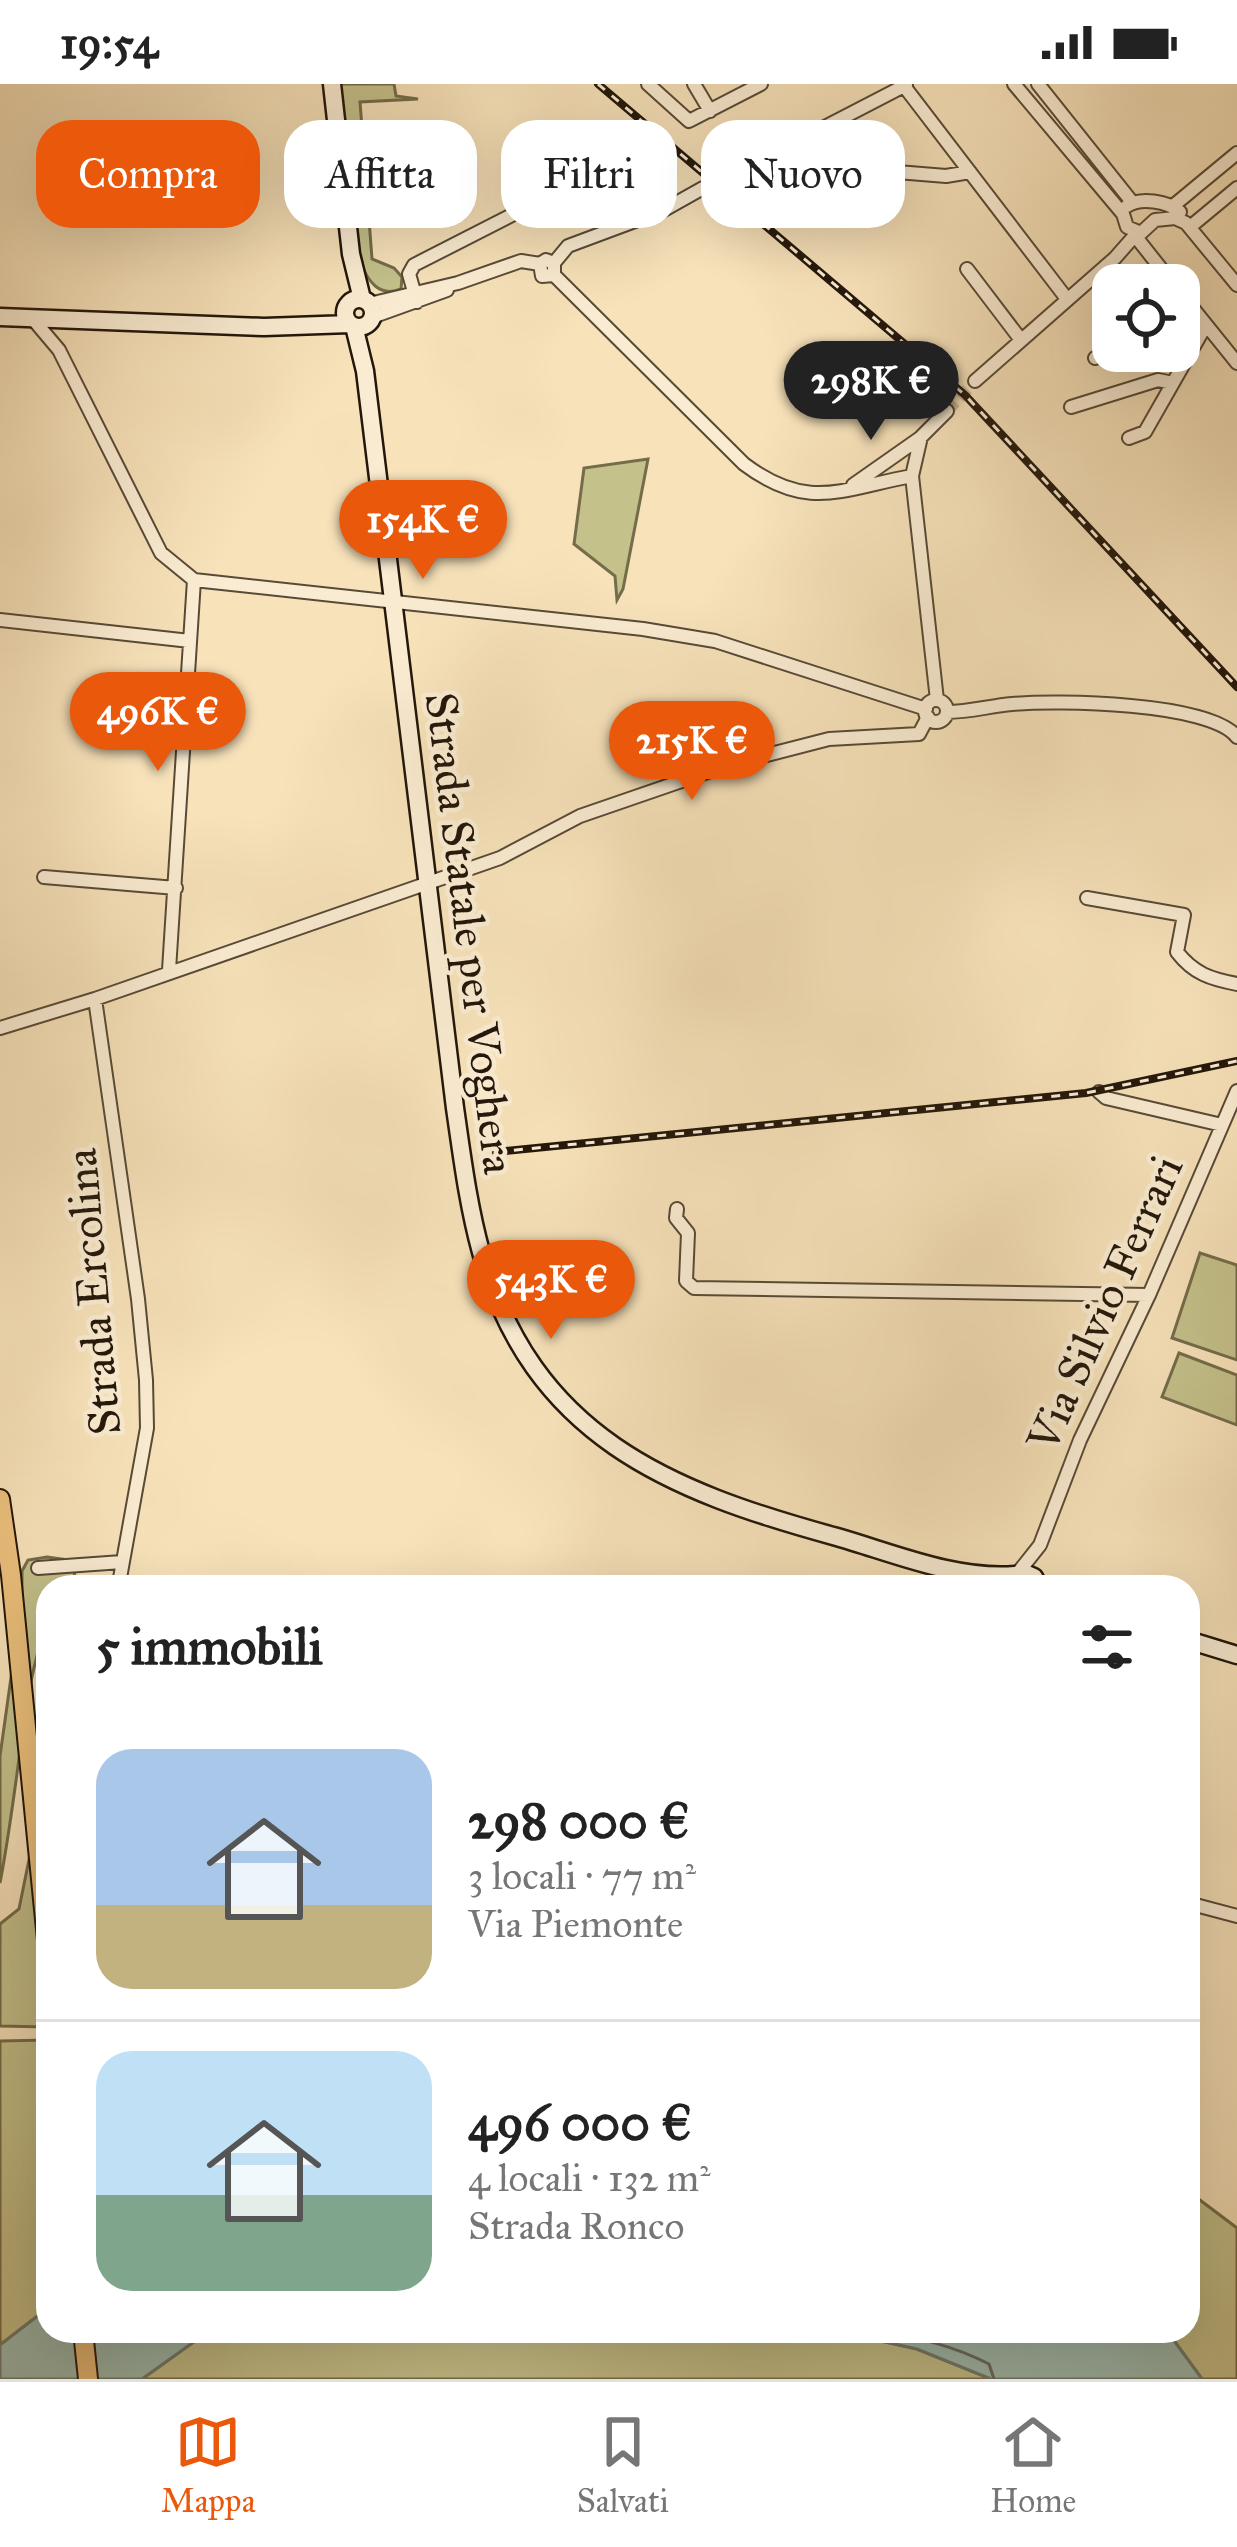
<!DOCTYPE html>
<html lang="it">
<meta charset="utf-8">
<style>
body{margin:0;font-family:"IM FELL Great Primer",serif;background:#f2f2f2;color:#222;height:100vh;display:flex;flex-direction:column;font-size:45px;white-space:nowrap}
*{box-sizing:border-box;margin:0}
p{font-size:39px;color:#767676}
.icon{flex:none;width:66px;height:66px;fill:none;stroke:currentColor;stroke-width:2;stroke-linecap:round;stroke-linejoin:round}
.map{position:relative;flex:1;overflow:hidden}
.panel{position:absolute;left:36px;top:1491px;width:1164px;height:768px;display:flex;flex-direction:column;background:#fff;border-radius:36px;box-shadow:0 12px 48px #0002}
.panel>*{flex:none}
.guide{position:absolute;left:36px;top:36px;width:1167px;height:108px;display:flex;gap:24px}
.fabs{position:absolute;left:1092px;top:180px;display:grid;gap:24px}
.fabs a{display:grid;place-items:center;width:108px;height:108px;border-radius:24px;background:#fff;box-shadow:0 12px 48px #0002;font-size:60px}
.price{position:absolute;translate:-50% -102px;padding:0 27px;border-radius:42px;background:#ea580c;color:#fff;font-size:39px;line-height:78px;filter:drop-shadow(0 3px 6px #0008)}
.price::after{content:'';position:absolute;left:50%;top:72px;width:36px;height:27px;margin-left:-18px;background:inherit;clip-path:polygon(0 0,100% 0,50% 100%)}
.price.active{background:#222;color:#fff}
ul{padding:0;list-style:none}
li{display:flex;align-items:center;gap:36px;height:300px;padding:0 60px}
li+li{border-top:3px solid #e0e0e0}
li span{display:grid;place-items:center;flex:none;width:336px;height:240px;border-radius:36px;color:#555}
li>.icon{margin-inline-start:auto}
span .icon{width:144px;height:144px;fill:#fffc;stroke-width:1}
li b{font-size:51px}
h2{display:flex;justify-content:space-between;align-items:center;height:144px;padding:0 60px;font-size:51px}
.chip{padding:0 42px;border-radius:36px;background:#fff;box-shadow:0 12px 48px #0002;font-size:42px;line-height:108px}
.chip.active{background:#ea580c;color:#fff}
.status{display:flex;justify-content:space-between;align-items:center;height:84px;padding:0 60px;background:#fff;direction:ltr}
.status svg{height:33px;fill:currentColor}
.tabs{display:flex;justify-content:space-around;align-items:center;height:168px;border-top:3px solid #e0e0e0;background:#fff;font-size:33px;color:#767676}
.tabs a{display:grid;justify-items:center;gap:6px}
.tabs .active{color:#ea580c}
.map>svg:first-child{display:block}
.green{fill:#c4c18b;stroke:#746c4a;stroke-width:3}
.water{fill:#9dbdb2;stroke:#6c7b6f;stroke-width:3}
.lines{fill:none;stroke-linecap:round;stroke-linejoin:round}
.shore{stroke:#606a5e;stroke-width:3}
.street-tunnel{stroke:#cdb997;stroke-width:12;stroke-dasharray:12 6;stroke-linecap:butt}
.street-casing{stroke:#584a36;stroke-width:16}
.secondary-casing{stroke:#23170a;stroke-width:21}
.primary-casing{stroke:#23170a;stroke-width:22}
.street{stroke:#faecd2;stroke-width:12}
.secondary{stroke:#faecd2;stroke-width:16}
.primary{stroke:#ecc17d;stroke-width:18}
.rail-casing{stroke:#23170a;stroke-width:8}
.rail{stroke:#faecd2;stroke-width:3;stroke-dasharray:9;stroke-linecap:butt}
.labels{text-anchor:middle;stroke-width:9;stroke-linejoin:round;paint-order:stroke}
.street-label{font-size:45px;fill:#23170a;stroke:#faecd2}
</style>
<div class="status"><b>19:54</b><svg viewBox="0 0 49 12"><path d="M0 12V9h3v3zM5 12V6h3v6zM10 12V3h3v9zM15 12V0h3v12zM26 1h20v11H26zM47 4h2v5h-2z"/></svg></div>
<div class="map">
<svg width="1237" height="2295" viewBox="0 0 1237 2295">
<rect width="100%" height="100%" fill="#f7e2ba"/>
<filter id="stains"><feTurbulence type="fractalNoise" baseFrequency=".00167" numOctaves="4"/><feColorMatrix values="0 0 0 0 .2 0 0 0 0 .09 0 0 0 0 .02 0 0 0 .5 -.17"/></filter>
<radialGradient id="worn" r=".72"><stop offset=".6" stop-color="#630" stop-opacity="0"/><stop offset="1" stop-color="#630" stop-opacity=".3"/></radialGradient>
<path class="green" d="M340,0H394L396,12L418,15L360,18L372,175L394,184L402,193L401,205C379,214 368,197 360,178Z
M648,375L623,505L617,516L615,492L574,460L584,384Z
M1200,1169L1237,1181V1276L1172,1254Z
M1179,1269L1237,1291V1341L1162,1313Z
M47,1473L76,1477L73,1503H48C48,1541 34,1575 28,1613C18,1675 12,1737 0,1799V1672L22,1515V1487L28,1476Z
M48,1745V1943L0,1942V1840L19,1825L33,1756Z
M48,1956V2224L0,2261V1957Z
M1188,2107L1237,2144V2295H1202L1167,2247H1188Z
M209,2247H836L917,2265L991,2295H142Z"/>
<path class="water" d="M48,2224V2247H209L142,2295H0V2261Z
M836,2247H1167L1202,2295H991L917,2265Z"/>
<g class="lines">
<path class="shore" d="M881,2247C919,2254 954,2262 989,2280L994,2295"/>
<path class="street-tunnel" d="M703,104L732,91
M947,327L975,297"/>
<g class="street-casing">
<path id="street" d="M648,0L689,37L761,0
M694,0L710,27
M1014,0L1123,130L1127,143L1141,149L1155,136
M1038,0L1132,118
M904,2L1067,215
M824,82L946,92L970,88
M732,91L906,1
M1127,122C1140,113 1168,117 1180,128
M1173,122L1237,69
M1155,136L1175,134L1186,139L1237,201
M1190,143L1237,104
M1136,153L1174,201
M554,179L546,176L540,180L542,192L554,191V179L568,162L662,127L703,104
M967,185L1021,256
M554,191L744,380C808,428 841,405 912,392
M1179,207L1237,279
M417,218L409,190L414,181L649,61
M369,220L458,199L521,177L540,180
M372,233L447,206
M32,234L59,266L161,469L194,496L643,545L715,557L926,625
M1095,274L1118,267
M975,297L1115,174L1137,149
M1071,323L1158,296L1173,299
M1129,354L1145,348L1206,241
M853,401L920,354
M0,536L190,557
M937,616L912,392L921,353L947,327
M925 627a11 11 0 1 1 22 0a11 11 0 1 1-22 0Z
M947,628C969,628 990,622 1012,620C1056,616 1210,618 1237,653
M44,793L176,804
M1087,814L1184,831L1177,868C1194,890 1211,895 1237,900
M169,886L194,496
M95,915L138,1215L146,1296L147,1344L120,1494
M0,944L95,915L500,774L580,732L728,681L829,655L919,650L928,633
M1099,1008L1106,1014L1222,1041
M677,1125L676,1134L688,1149L686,1197L694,1204L1149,1211
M38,1484L122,1478
M1017,1490L1040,1461L1080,1356L1149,1211L1237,1007
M1188,1819L1237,1832"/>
</g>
<g class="secondary-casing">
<path id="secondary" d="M332,0L351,170L362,215
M345 229a14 14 0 1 1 28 0a14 14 0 1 1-28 0Z
M0,233L264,243L350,240
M354,242L365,287L455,1024C462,1072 468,1121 481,1168C532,1352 668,1407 837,1453C893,1469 956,1496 1015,1491
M1009,1498L1025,1489L1034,1493L1039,1503
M1188,1556L1237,1571"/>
</g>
<g class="primary-casing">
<path id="primary" d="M0,1415L11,1491L48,1866
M83,2247L88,2295"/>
</g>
<use href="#street" class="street"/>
<use href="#secondary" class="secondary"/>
<use href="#primary" class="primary"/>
<g class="rail-casing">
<path id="rail" d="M598,0L965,311L1237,603
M496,1068L1086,1009L1237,977"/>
</g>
<use href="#rail" class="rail"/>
</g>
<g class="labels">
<g class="street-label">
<text transform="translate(471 849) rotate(83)" y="16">Strada Statale per Voghera</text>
<text transform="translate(92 1208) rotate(-95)" y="16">Strada Ercolina</text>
<text transform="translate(1104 1219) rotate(-66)" y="16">Via Silvio Ferrari</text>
</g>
</g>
<rect width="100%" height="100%" filter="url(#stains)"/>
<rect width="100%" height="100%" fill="url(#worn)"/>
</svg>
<div class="fabs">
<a><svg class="icon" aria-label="locate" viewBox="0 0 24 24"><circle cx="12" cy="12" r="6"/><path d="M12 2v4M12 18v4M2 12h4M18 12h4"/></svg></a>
</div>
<b class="price active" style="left:871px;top:359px">298K €</b>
<b class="price" style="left:423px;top:498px">154K €</b>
<b class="price" style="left:158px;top:690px">496K €</b>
<b class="price" style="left:692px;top:719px">215K €</b>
<b class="price" style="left:551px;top:1258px">543K €</b>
<div class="guide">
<a class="chip active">Compra</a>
<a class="chip">Affitta</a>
<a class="chip">Filtri</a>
<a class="chip">Nuovo</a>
</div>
<section class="panel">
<h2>5 immobili<svg class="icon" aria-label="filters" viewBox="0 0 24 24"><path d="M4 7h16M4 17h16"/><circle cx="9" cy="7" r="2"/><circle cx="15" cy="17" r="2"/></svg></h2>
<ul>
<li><span style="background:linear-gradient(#a9c7e8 65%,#c2b280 0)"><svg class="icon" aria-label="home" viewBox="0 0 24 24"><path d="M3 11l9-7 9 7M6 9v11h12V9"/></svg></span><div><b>298 000 €</b><p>3 locali · 77 m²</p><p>Via Piemonte</p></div></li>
<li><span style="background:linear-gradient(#bfe0f5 60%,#7fa58c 0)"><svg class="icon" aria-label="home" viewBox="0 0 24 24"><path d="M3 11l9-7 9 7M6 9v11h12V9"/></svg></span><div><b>496 000 €</b><p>4 locali · 132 m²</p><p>Strada Ronco</p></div></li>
</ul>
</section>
</div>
<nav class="tabs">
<a class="active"><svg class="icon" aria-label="map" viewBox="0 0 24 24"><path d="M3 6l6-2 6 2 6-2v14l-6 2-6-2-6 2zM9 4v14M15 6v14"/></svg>Mappa</a>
<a><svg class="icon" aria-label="saved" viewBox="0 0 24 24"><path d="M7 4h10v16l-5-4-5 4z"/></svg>Salvati</a>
<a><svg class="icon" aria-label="home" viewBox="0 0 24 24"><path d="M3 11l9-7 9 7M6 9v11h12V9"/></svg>Home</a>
</nav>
